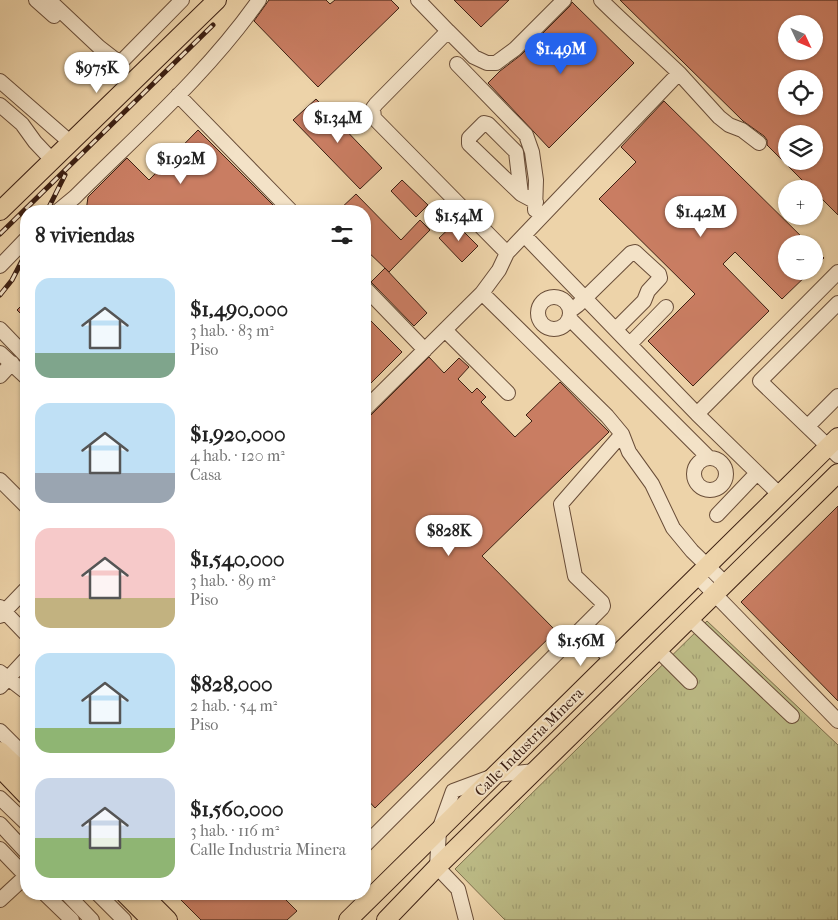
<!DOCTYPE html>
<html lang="es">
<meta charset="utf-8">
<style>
body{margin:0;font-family:"IM FELL French Canon",serif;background:#f6f6f6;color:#222;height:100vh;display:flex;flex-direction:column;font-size:19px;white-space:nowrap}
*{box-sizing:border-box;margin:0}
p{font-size:16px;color:#767676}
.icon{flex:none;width:28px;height:28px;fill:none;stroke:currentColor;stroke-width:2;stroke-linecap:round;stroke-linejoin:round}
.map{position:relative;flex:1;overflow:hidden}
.panel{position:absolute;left:20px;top:205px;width:351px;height:695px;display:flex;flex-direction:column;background:#fff;border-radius:20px;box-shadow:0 1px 4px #0004}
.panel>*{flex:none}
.needle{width:32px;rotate:134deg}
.fabs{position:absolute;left:778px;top:15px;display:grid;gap:10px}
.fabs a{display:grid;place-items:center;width:45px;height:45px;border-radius:50%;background:#fff;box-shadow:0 1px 4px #0004;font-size:25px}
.price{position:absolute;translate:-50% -42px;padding:0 11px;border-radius:18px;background:#fff;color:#222;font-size:16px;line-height:32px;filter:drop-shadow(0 1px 2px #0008)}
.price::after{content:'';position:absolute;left:50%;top:30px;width:15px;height:11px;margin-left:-8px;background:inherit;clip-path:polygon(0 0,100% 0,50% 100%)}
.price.current{background:#2563eb;color:#fff}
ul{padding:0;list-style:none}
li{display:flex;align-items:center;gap:15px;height:125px;padding:0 15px}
li span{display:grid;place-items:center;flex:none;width:140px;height:100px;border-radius:15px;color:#555}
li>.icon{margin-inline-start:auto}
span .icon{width:60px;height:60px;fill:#fffc;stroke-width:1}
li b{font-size:21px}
h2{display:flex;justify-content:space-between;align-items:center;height:60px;padding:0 15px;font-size:21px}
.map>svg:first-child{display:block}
.grass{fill:url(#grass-tufts);stroke:#7c6e4c}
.building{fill:#c97d62;stroke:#3d2013;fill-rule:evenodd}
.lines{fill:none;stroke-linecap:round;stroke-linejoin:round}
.minor-casing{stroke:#694d38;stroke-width:16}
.major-casing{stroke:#3d2013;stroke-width:20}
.minor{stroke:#f3e2c7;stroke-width:14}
.major{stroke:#edd3a9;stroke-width:18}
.rail-casing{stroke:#3d2013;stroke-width:5}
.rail{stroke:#f3e2c7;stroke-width:3;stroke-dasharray:9;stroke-linecap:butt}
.labels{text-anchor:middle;stroke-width:4;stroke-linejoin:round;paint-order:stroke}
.street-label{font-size:15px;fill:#3d2013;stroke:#f3e2c7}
</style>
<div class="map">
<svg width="838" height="920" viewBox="0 0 838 920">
<defs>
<pattern id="grass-tufts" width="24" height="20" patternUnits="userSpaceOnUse" patternTransform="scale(1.25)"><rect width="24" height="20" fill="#bcbb86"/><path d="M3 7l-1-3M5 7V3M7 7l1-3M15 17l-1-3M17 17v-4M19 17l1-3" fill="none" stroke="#a2a073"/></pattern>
</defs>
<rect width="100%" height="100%" fill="#edd3a9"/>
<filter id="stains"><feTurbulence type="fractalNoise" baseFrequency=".004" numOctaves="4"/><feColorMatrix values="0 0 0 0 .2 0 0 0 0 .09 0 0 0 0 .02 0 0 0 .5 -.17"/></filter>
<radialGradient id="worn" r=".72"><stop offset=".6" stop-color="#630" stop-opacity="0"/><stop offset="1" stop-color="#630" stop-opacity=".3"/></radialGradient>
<path class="grass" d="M707,621L838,745V920H505L455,869Z"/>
<path class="building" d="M269,0H326L330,4L335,0H391L399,8L318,87L254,21Z
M454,0H509L481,27Z
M620,0H838V215L814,191V189H811L767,145V140L764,136L743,121ZM786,24H814V51H786ZM786,79H814V106H786ZM786,134H814V161H786Z
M572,2L634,63L549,148L488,83L500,71L521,55L570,6Z
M316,99L382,168L360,189L293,120Z
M664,101L809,244H786V271H811L782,299L735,252L723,264L769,311L693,386L648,341L695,294L599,199L636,162L621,147Z
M198,130L279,211H86L88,197L127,158L149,180Z
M402,180L428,205L416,217L391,191Z
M356,194L401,240L420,220L430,230L389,272L365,249V211H338Z
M455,223L478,246L462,262L439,238Z
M814,248L824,258L814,268Z
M385,268L427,313L414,326L371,282Z
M26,301V319L17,310Z
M365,315L402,352L365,389Z
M429,357L444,373L459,358L469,367L458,379L472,393L477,388L486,397L481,402L515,437L532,421L526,415L560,382L609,432L482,556L556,631L375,808L365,797V418L371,415Z
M838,506V701L741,602Z
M175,894H280L297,911L287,920H201Z"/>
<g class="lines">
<g class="minor-casing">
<path id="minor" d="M36,0L54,16
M49,0L99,47L117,61L123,60L127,56L182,0
M418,0L448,31L376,104L373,108L374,118L507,253
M448,31L474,57L487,63H496L515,49L564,0
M100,58L116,73
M457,64L526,135L532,152L536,180L535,210
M679,73L719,117L729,125L742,130L759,143
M0,81L70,142
M178,95L291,211
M0,105L22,124L35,142L52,160
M521,194L516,152L488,124L484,123L469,138V144L521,194L536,202
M58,211L75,197C138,134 208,73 259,0
M524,235L697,414L838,272
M0,266L26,239
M365,288L425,350
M482,293L607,416L622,434L629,452L652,484L673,528L692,551L725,583
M538 313a16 16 0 1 1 32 0a16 16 0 1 1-32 0Z
M838,303L760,381L838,456
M570,311L578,305L631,253L635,252L659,274L660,278L648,291L644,301L616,329
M569,318L708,457
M0,329L26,356
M445,330L508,393
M630,344L666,307
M0,353L26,377
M0,376L12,363
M365,409L482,293L499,270L507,253L679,73C653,48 626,25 601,0
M697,414L779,494
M808,426L838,396
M694 474a16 16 0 1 1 32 0a16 16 0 1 1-32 0Z
M0,480L26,506
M717,515L757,473
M697,576L838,721
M0,607L26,634
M0,616L26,589
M690,619L792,716
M581,629L612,660
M658,650L690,682
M0,672L26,692
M0,687L26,659
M0,731L26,757
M0,798L26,823
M0,824L26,852
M365,845L602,608L603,606L602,602L575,576L561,504L622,434
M0,849L26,876
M45,894L72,920
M67,894L92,920
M98,894L124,920
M0,900L26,876
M466,920L458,889L437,867L439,830L453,791L496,775L535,771"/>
</g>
<g class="major-casing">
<path id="major" d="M0,211L217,0
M0,751L26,776
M0,768L26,795
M125,894L151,920
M142,894L168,920
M348,920L838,437
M386,920L437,867L838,473"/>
</g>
<use href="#minor" class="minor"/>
<use href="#major" class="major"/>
<g class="rail-casing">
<path id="rail" d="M47,211L65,175
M0,234L213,25
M0,295L12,280L26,253"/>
</g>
<use href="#rail" class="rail"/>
</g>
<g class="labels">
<g class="street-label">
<text transform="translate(529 742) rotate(-45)" y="5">Calle Industria Minera</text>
</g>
</g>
<rect width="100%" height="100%" filter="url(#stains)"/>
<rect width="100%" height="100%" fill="url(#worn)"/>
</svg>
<div class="fabs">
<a><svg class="needle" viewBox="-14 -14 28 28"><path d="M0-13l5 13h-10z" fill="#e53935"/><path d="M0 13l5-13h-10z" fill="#767676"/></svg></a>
<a><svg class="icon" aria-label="locate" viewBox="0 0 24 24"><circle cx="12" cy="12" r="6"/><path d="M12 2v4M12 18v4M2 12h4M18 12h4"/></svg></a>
<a><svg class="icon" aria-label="layers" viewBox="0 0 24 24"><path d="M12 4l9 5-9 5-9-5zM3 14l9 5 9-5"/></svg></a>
<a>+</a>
<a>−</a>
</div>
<b class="price current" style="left:561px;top:75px">$1.49M</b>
<b class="price" style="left:97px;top:94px">$975K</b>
<b class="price" style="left:338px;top:144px">$1.34M</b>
<b class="price" style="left:181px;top:185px">$1.92M</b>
<b class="price" style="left:701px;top:238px">$1.42M</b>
<b class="price" style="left:459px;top:242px">$1.54M</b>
<b class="price" style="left:449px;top:557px">$828K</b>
<b class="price" style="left:581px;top:667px">$1.56M</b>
<section class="panel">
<h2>8 viviendas<svg class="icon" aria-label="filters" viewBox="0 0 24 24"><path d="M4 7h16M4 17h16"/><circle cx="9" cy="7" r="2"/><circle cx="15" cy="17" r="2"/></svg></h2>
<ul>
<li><span style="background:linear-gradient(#bfe0f5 75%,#7fa58c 0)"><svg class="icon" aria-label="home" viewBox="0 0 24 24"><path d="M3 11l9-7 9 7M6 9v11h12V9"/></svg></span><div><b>$1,490,000</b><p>3 hab. · 83 m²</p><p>Piso</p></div></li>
<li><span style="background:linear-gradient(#bfe0f5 70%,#9aa5b1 0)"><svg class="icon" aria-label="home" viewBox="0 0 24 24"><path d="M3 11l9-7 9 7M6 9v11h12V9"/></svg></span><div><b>$1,920,000</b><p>4 hab. · 120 m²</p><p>Casa</p></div></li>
<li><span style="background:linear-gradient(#f6c9c9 70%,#c2b280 0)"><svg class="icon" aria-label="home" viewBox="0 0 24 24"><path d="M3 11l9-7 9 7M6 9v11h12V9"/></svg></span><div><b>$1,540,000</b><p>3 hab. · 89 m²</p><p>Piso</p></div></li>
<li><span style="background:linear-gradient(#bfe0f5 75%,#8fb573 0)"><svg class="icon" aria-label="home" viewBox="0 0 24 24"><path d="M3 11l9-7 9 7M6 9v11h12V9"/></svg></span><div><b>$828,000</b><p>2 hab. · 54 m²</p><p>Piso</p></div></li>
<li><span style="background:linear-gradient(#c9d6e8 60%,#8fb573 0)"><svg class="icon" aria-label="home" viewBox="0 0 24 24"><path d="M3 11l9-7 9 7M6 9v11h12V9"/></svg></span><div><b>$1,560,000</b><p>3 hab. · 116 m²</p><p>Calle Industria Minera</p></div></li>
</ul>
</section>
</div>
